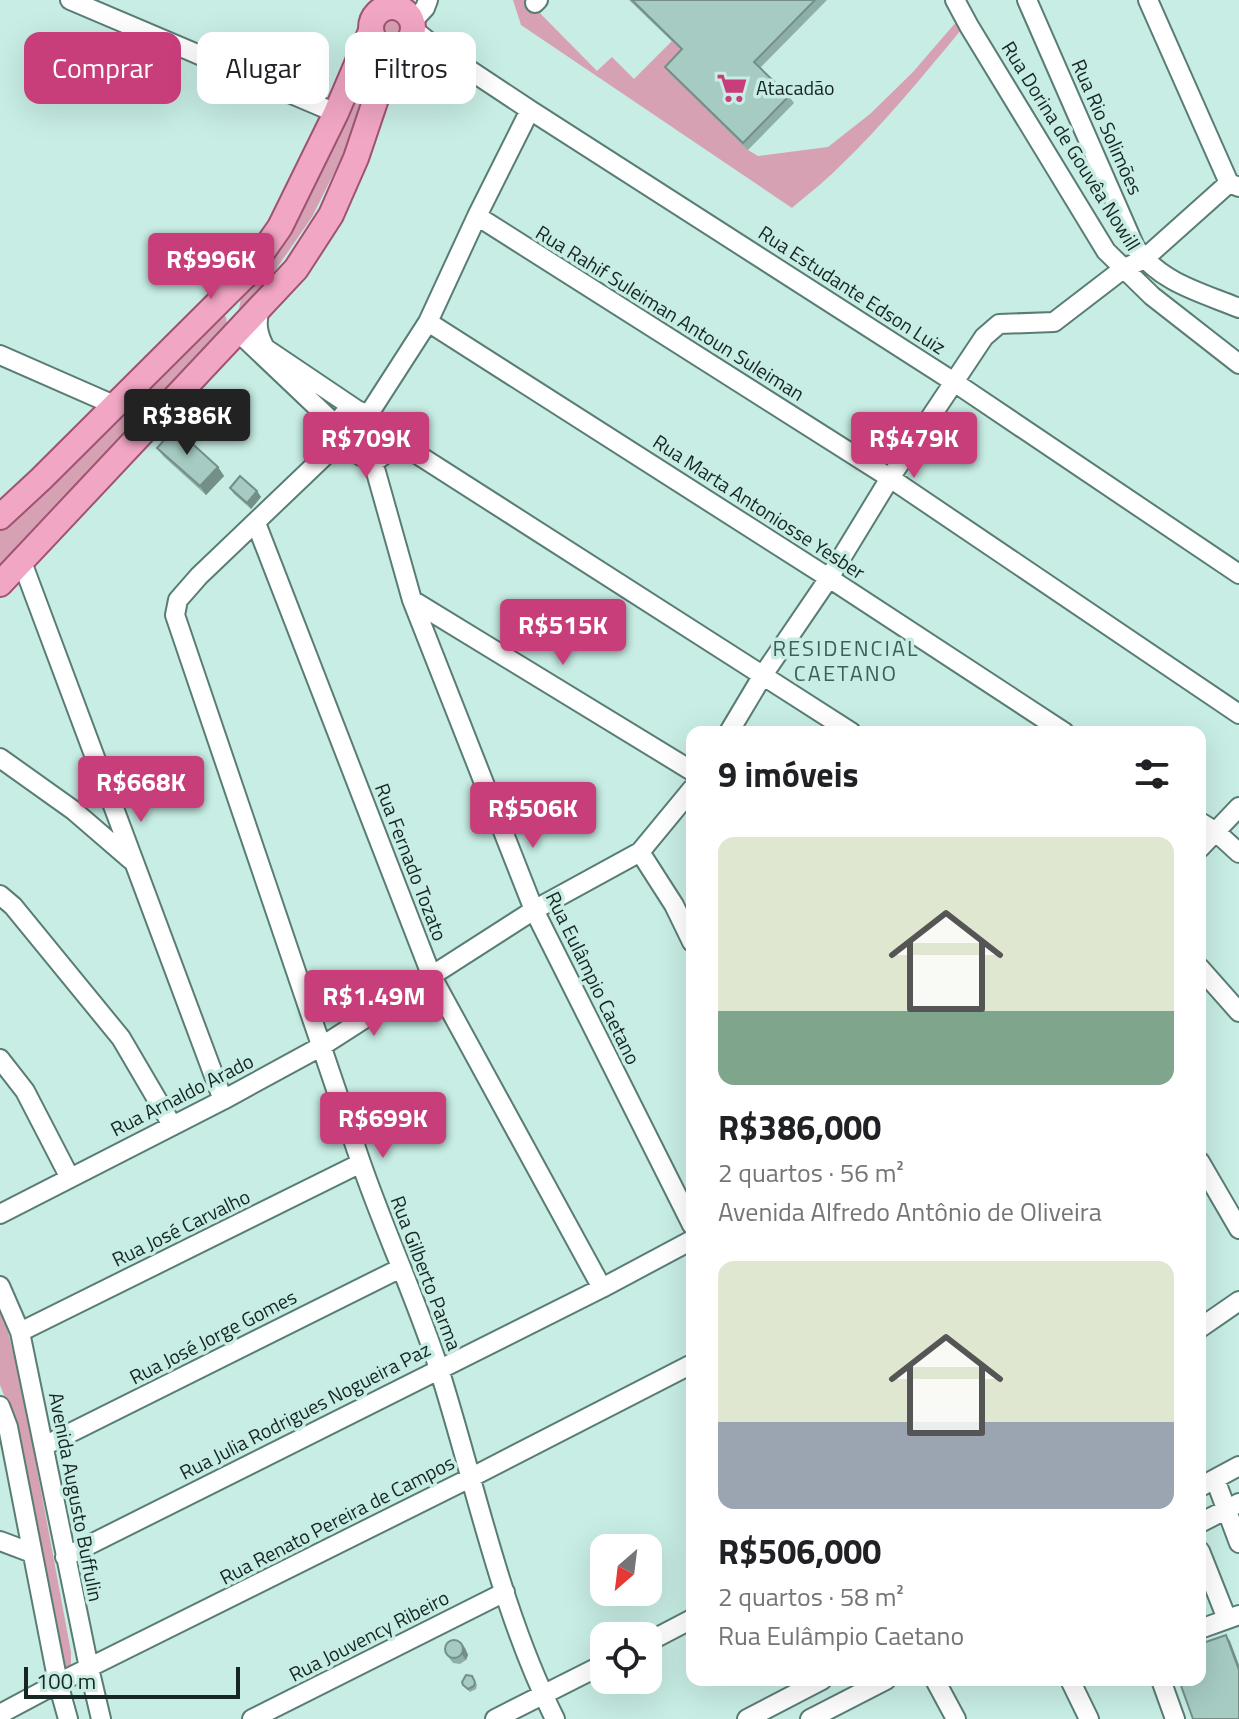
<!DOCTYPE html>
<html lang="pt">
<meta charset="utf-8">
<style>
body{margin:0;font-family:"Titillium Web",sans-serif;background:#f2f2f2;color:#202124;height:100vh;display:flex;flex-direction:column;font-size:30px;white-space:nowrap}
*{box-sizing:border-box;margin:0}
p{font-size:26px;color:#757577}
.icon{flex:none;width:44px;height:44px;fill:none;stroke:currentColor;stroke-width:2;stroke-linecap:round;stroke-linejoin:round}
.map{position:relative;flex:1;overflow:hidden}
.details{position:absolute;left:686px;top:726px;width:520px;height:960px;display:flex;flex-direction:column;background:#fff;border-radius:16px;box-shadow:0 8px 32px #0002}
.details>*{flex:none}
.hud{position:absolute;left:24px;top:32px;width:542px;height:72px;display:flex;gap:16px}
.needle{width:52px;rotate:208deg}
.fabs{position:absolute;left:590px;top:1534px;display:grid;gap:16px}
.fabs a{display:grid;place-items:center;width:72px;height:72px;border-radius:16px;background:#fff;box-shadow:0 8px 32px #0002;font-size:40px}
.scale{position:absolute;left:24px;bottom:20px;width:216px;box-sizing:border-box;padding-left:8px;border:4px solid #172623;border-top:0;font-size:22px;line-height:28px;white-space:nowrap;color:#172623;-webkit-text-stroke:6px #c7ede4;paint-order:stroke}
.price{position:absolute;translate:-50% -68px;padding:0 18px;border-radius:8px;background:#c73e7a;color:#fff;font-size:26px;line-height:52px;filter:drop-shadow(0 2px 4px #0008)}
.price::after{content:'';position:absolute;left:50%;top:48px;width:24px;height:18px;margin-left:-12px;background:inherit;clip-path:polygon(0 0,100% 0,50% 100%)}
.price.current{background:#222;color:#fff}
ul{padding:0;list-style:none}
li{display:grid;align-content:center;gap:16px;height:424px;padding:0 32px}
li span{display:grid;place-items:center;height:248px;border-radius:16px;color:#555}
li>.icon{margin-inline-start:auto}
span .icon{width:144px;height:144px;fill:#fffc;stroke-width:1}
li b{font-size:34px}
h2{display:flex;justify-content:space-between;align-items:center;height:96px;padding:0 32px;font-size:34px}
.pill{padding:0 28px;border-radius:16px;background:#fff;box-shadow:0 8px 32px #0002;font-size:28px;line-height:72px}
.pill.current{background:#c73e7a;color:#fff}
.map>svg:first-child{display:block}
.green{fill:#d6a1b3}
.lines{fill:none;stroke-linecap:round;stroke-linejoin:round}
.minor-casing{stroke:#597d74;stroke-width:22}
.major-casing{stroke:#9f5372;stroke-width:28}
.minor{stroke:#fff;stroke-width:18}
.major{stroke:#f1a6c4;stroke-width:24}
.wall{fill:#8eafa7}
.shaded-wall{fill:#748e88}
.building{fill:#a5cbc2;stroke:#748e88;stroke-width:2}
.labels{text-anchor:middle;stroke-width:7;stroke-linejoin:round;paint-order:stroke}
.poi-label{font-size:20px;fill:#172623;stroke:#c7ede4;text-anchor:start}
.street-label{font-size:20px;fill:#172623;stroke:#c7ede4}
.neighbourhood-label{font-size:22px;letter-spacing:2px;fill:#3d5f58;stroke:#c7ede4}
</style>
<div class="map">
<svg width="1239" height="1719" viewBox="0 0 1239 1719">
<rect width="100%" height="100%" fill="#c7ede4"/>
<path class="green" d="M513,0H527L597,71L612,57L634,79L672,41L687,56L748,150L758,156L828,147L870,114L913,72L957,21L961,30C922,77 883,125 838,168C824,182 807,195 792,208L521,25Z
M375 28a17 17 0 1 1 34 0a17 17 0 1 1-34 0Z
M367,55L379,62L360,121L312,217L272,275L238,314L242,293Z
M216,308L226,317L227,325L0,566V527Z
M0,1308L5,1320L22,1388L71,1652V1667L64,1668L7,1403L0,1385Z"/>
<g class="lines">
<g class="minor-casing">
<path id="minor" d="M70,0L336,113
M955,0L969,26L1106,251L1152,296L1239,364
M1027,0L1135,247C1161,283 1200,292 1239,308
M1148,0L1229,183L1239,187
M535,3L538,0
M412,22L425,8L428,0
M413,29L438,49L530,110L954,382L1239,574
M477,216L890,478L1239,714
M260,307C256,323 257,333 265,348L357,410C365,413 372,417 378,423C387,434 392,464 369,459C348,455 321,413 357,410
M428,322L829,578L1064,732
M238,332L339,428
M0,355L114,405
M370,416L372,409L428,322L477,216L530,110
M384,433L851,732
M345,441L334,447L199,576L178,600L175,615C237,797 298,978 360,1160C384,1230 416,1298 439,1369C476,1486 500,1609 555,1719
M368,459L376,472L412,600L534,910L692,1225
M256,523L432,977L602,1288
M22,562L223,1100
M412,600L692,771
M729,732L763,675L829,578L890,478L984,337L999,324L1054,322L1123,269L1144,259L1229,183
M0,758L73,810L131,860
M1200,822L1216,832L1239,853
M1200,848L1239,807
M640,852L674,905L692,942
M0,895L13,906L121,1038L172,1125
M1200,968L1239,1012
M0,1059L25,1091L70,1178
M1200,1162L1239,1229
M0,1214L223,1100L322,1046L534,910L640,852L692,789
M0,1286L20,1332L89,1668L101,1719
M1200,1328L1239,1301
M20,1332L361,1163
M0,1406L8,1427L58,1683L68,1719
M44,1446L401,1268
M1215,1479L1239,1543
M1200,1487L1239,1466
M1200,1523L1239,1503
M0,1541L32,1553
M1200,1551L1227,1619
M65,1557L602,1288L692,1240
M1200,1629L1239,1615
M648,1642L692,1619
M935,1680L956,1719
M1070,1680L1089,1719
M1161,1680L1175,1719
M0,1714L58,1683L470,1478L692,1364
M252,1719L505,1592
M495,1719L604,1664
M747,1719L822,1680
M810,1719L886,1680"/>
</g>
<g class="major-casing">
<path id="major" d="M371 28a21 21 0 1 1 42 0a21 21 0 1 1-42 0Z
M0,517L41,479L247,274L280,227L336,113L371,31
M0,584L296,269L331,215L356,158L387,66L398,48"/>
</g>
<use href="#minor" class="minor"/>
<use href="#major" class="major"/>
</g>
<path class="wall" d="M629,0H827L760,68L789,96L794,103L748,150L670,74L665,67L681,50Z
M157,448L218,467L224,476L206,495L163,456Z
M230,488L257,491L261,497L251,509L234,494Z
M465,1648L468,1655L466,1660L460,1664L453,1663L446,1654Z
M472,1676L477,1685L476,1689L470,1692L463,1685Z"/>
<path class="shaded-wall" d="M218,467L224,476L206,495L200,486Z
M257,491L261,497L251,509L247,503Z
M1226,1635L1230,1641L1239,1665V1670Z
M461,1642L465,1648L468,1655L466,1660L462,1654Z"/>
<path class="building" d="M632,0H815L754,62L789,96L743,143L665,67L682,49Z
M175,428L218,467L200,486L157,448Z
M240,476L257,491L247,503L230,488Z
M1226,1635L1239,1670V1719H1193L1179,1680H1200V1644Z
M445 1649a9 9 0 1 1 18 0a9 9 0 1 1-18 0Z
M466,1675L472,1676L475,1682L474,1686L468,1689L463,1685L462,1682Z"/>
<defs>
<g id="supermarket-bare" transform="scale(2.4)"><path d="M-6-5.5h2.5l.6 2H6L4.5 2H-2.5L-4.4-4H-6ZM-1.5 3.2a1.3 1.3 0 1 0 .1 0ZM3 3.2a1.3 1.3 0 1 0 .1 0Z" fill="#c73e7a" stroke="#c7ede4" stroke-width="2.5" paint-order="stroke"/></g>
</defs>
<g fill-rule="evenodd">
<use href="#supermarket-bare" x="732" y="88"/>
</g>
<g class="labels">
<g class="poi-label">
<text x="756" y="95">Atacadão</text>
</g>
<g class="street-label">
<text transform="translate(1107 127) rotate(66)" y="7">Rua Rio Solimões</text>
<text transform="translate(1071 146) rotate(58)" y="7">Rua Dorina de Gouvêa Nowill</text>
<text transform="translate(852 290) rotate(33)" y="7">Rua Estudante Edson Luiz</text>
<text transform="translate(670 313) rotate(32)" y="7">Rua Rahif Suleiman Antoun Suleiman</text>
<text transform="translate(759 507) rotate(33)" y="7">Rua Marta Antoniosse Yesber</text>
<text transform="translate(411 862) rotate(69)" y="7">Rua Fernado Tozato</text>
<text transform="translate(593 978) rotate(64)" y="7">Rua Eulâmpio Caetano</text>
<text transform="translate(182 1095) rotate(-27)" y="7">Rua Arnaldo Arado</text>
<text transform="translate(181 1228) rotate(-26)" y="7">Rua José Carvalho</text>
<text transform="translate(426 1273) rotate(69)" y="7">Rua Gilberto Parma</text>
<text transform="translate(213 1337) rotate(-27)" y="7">Rua José Jorge Gomes</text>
<text transform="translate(305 1411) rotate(-27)" y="7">Rua Julia Rodrigues Nogueira Paz</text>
<text transform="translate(76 1497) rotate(79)" y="7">Avenida Augusto Buffulin</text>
<text transform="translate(337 1520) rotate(-27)" y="7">Rua Renato Pereira de Campos</text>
<text transform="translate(369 1636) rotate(-27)" y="7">Rua Jouvency Ribeiro</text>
</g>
<g class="neighbourhood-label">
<text x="846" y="656">RESIDENCIAL<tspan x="846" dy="25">CAETANO</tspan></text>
</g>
</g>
</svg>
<div class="fabs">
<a><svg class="needle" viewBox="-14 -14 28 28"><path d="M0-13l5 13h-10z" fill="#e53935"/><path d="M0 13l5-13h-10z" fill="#757577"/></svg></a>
<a><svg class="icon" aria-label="locate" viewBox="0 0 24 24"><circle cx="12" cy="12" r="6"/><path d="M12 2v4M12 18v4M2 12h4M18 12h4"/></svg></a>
</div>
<div class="scale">100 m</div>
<b class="price" style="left:211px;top:301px">R$996K</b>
<b class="price current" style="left:187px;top:457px">R$386K</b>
<b class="price" style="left:366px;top:480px">R$709K</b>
<b class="price" style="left:914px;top:480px">R$479K</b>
<b class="price" style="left:563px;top:667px">R$515K</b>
<b class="price" style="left:141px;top:824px">R$668K</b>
<b class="price" style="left:533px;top:850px">R$506K</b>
<b class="price" style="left:374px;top:1038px">R$1.49M</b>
<b class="price" style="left:383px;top:1160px">R$699K</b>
<div class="hud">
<a class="pill current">Comprar</a>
<a class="pill">Alugar</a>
<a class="pill">Filtros</a>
</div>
<section class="details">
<h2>9 imóveis<svg class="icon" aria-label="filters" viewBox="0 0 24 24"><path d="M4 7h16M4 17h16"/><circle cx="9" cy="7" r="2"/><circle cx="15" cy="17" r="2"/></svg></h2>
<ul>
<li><span style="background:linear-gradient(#dfe7d0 70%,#7fa58c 0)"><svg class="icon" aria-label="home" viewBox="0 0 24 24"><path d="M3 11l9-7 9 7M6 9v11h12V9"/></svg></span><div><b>R$386,000</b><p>2 quartos · 56 m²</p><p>Avenida Alfredo Antônio de Oliveira</p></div></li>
<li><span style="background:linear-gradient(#dfe7d0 65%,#9aa5b1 0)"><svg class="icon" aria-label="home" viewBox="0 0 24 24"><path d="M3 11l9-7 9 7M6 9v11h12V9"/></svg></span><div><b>R$506,000</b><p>2 quartos · 58 m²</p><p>Rua Eulâmpio Caetano</p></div></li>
</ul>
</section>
</div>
